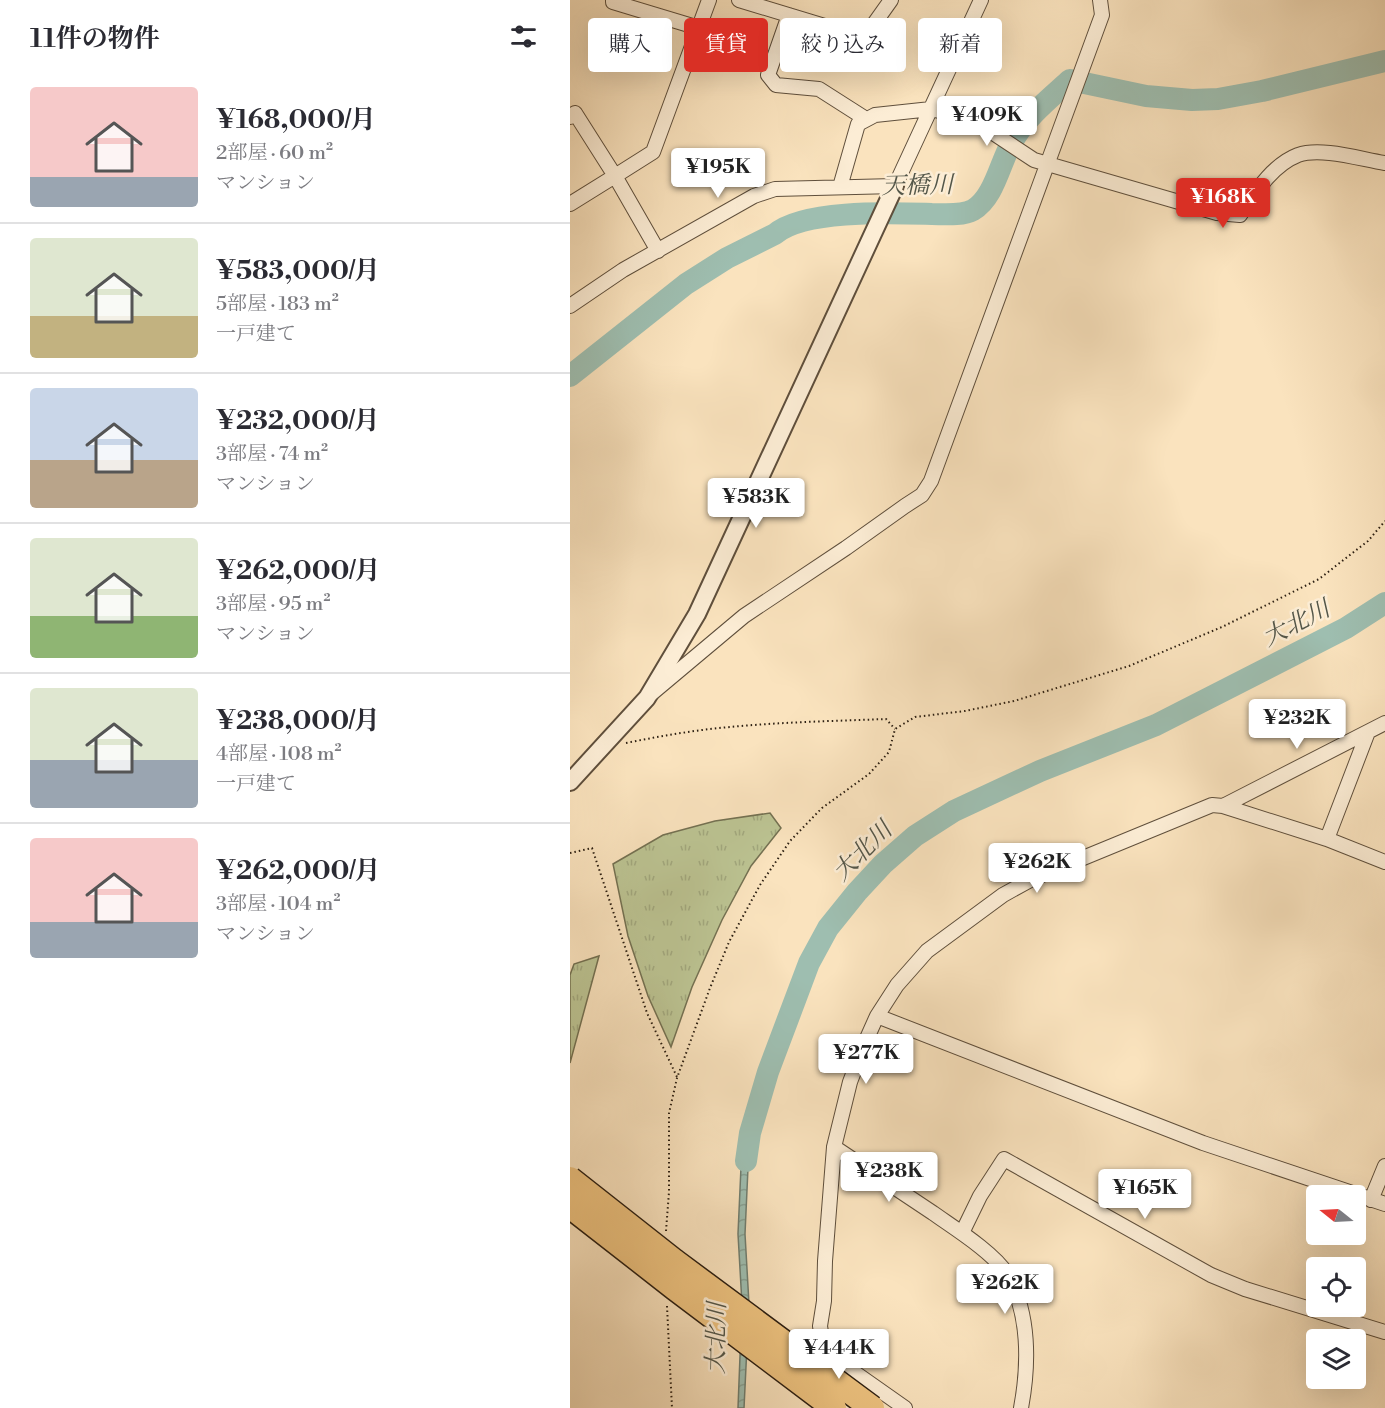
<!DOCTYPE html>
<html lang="ja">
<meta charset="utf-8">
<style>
body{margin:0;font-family:"Libre Bodoni","Noto Serif JP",serif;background:#f2f2f3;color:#2b2b33;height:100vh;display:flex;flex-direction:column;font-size:22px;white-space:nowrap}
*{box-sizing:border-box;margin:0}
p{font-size:20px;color:#7c7c81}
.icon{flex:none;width:33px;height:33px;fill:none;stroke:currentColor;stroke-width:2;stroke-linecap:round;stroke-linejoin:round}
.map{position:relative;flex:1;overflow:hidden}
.details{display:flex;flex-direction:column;background:#fff;width:570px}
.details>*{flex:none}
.guide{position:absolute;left:18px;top:18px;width:570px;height:54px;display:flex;gap:12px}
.needle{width:39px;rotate:288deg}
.tools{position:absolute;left:736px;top:1185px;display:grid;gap:12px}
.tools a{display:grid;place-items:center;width:60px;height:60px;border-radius:6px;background:#fff;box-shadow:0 6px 24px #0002;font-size:30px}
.price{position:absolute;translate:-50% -51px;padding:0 14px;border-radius:6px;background:#fff;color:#222;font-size:20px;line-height:39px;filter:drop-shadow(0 2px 3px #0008)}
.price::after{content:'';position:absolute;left:50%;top:36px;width:18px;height:14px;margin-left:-9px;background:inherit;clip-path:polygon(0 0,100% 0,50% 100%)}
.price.active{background:#d93025;color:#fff}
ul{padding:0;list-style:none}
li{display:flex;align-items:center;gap:18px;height:150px;padding:0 30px}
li+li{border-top:2px solid #e1e1e2}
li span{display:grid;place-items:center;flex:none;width:168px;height:120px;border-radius:6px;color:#555}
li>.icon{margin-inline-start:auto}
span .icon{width:72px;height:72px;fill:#fffc;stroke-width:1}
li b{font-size:26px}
h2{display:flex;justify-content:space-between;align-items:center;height:72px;padding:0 30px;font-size:26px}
.pill{padding:0 21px;border-radius:6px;background:#fff;box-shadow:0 6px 24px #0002;font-size:21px;line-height:54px}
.pill.active{background:#d93025;color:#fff}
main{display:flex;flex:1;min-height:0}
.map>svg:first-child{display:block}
.grass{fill:url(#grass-tufts);stroke:#747152;stroke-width:1.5}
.water{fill:url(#water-waves);stroke:#707e70;stroke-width:1.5}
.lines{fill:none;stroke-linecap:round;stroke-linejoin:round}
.river{stroke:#9ebeb0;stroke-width:22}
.minor-casing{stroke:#5f4f3c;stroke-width:16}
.tertiary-casing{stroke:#5f4f3c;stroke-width:20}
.path{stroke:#2b1e11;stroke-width:2;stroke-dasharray:1.5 3;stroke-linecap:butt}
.minor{stroke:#fcedd5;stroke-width:14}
.tertiary{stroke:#fcedd5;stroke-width:16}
.motorway-bridge-casing{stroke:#2b1e11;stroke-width:27;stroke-linecap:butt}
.motorway-bridge{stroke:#edc27f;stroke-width:24}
.labels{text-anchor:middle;stroke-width:5;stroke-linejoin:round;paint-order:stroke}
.water-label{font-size:24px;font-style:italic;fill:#535649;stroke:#fcedd5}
</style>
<main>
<section class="details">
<h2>11件の物件<svg class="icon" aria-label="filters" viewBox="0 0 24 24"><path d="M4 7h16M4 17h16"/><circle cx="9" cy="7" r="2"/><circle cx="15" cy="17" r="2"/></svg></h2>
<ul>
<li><span style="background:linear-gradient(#f6c9c9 75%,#9aa5b1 0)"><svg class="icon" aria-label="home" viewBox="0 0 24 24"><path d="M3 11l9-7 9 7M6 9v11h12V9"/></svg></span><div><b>¥168,000/月</b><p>2部屋 · 60 m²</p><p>マンション</p></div></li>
<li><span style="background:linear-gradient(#dfe7d0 65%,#c2b280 0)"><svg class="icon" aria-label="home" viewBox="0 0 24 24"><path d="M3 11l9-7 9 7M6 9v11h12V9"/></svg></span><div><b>¥583,000/月</b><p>5部屋 · 183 m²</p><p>一戸建て</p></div></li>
<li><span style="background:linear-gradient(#c9d6e8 60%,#b9a48a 0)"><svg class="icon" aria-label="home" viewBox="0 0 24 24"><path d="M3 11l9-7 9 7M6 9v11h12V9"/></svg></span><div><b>¥232,000/月</b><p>3部屋 · 74 m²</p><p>マンション</p></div></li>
<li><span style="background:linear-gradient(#dfe7d0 65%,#8fb573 0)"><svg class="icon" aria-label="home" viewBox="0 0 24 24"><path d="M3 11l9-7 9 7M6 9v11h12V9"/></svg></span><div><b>¥262,000/月</b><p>3部屋 · 95 m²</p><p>マンション</p></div></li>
<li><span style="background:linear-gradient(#dfe7d0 60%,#9aa5b1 0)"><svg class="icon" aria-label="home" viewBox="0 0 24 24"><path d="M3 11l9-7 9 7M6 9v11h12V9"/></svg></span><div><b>¥238,000/月</b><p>4部屋 · 108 m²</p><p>一戸建て</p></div></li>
<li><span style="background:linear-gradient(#f6c9c9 70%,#9aa5b1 0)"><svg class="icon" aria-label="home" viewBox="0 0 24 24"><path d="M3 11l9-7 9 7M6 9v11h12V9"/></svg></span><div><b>¥262,000/月</b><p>3部屋 · 104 m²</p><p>マンション</p></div></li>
</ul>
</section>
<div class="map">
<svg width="815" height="1408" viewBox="0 0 815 1408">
<defs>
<pattern id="grass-tufts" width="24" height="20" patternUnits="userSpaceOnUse" patternTransform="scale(1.5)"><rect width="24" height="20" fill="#bcc493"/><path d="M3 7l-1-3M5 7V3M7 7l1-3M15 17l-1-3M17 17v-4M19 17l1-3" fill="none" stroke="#a2a87e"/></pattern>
<pattern id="water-waves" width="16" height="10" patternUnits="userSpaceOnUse" patternTransform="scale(1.5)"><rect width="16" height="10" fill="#9ebeb0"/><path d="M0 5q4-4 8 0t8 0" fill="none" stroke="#88a396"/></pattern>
</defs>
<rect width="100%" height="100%" fill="#fae3be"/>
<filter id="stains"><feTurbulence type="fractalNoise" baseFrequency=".00333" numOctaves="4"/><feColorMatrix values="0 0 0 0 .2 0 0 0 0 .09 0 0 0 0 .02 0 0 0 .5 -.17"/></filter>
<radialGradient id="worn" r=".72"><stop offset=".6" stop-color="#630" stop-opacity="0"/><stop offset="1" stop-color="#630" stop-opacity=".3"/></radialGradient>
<path class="grass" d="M200,813L211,828L181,866L152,920L122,987L101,1047L78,996L58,936L43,864L93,835L145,821Z
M29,956L0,1063V975L4,964Z"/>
<path class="water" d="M177,1131L184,1134L178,1168L175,1234L179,1304L174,1408H168L172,1304L168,1234L171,1167Z"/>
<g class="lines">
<path class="river" d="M0,376L116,284L157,258L205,234C234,209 324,213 362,214C373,214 392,216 403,210C424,198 430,163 441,144C455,118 479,99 500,80L576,96L622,100L648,99L692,91L815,61
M176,1161L180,1133L198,1072L239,963L258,928L287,892L313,864L345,836L384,811L470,771L586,725L776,628L815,603"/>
<g class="minor-casing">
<path id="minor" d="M43,0V2L129,28
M169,0L294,38L321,0
M219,15L198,75L206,85L249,89L296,119
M0,117L5,113L45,176L83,152L139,0
M270,187L288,124L305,115L361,109L402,119L464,160L647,213L670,215C685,193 702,165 728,155C751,147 790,159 815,163
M0,204L45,176L88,251
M0,306L53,270L184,196L205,189L325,186L411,0
M81,694L174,616L276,548L335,506L352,495L361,481L532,15L530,0
M653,806L815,723
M757,839L798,732
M307,1016L633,1143L815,1204
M264,1147C297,1169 330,1191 363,1213C384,1228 423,1252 437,1274C460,1313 459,1365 451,1408
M801,1200L815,1166
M392,1233L410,1196L434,1159L641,1275L675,1289L815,1332
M254,1351L335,1408
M254,1376V1351L250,1326L254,1301L255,1261L264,1147L280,1082L294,1045L307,1016L327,985L357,951L433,895L462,879L642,805L653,806L757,839L815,862"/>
</g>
<g class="tertiary-casing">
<path id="tertiary" d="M0,782L77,698L127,614L325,186"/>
</g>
<path class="path" d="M56,743C91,736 125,730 160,727C212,722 265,721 316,719L325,729
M0,853L22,848L77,1013L107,1077
M96,1231L99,1192V1113L107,1078L140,988L159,942L190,885L220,841L252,808L299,774L319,752L325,729L345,717L395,711L444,701L559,666L652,627L749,579L798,541L815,521
M97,1306L102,1408"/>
<use href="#minor" class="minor"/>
<use href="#tertiary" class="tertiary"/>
<g class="motorway-bridge-casing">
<path id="motorway-bridge" d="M0,1179L104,1261L302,1408
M0,1206L105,1288L264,1408"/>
</g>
<use href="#motorway-bridge" class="motorway-bridge"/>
</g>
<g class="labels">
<g class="water-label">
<text transform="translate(347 185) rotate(-1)" y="8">天橋川</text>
<text transform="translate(726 623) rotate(-27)" y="8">大北川</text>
<text transform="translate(292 851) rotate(-45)" y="8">大北川</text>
<text transform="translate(146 1338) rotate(-89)" y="8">大北川</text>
</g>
</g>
<rect width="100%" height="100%" filter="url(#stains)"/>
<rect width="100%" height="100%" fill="url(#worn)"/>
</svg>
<div class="tools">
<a><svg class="needle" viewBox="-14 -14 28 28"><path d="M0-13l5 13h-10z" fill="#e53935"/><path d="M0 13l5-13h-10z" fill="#7c7c81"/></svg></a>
<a><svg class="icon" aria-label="locate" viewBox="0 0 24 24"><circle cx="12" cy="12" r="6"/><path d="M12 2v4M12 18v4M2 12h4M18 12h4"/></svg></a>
<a><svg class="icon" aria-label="layers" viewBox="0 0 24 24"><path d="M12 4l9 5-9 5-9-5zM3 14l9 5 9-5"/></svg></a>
</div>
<b class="price" style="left:417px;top:147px">¥409K</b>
<b class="price" style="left:148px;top:199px">¥195K</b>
<b class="price active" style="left:653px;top:229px">¥168K</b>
<b class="price" style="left:186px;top:529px">¥583K</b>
<b class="price" style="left:727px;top:750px">¥232K</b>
<b class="price" style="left:467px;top:894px">¥262K</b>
<b class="price" style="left:296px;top:1085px">¥277K</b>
<b class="price" style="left:319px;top:1203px">¥238K</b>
<b class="price" style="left:575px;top:1220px">¥165K</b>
<b class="price" style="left:435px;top:1315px">¥262K</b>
<b class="price" style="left:269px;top:1380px">¥444K</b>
<div class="guide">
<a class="pill">購入</a>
<a class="pill active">賃貸</a>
<a class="pill">絞り込み</a>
<a class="pill">新着</a>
</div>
</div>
</main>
